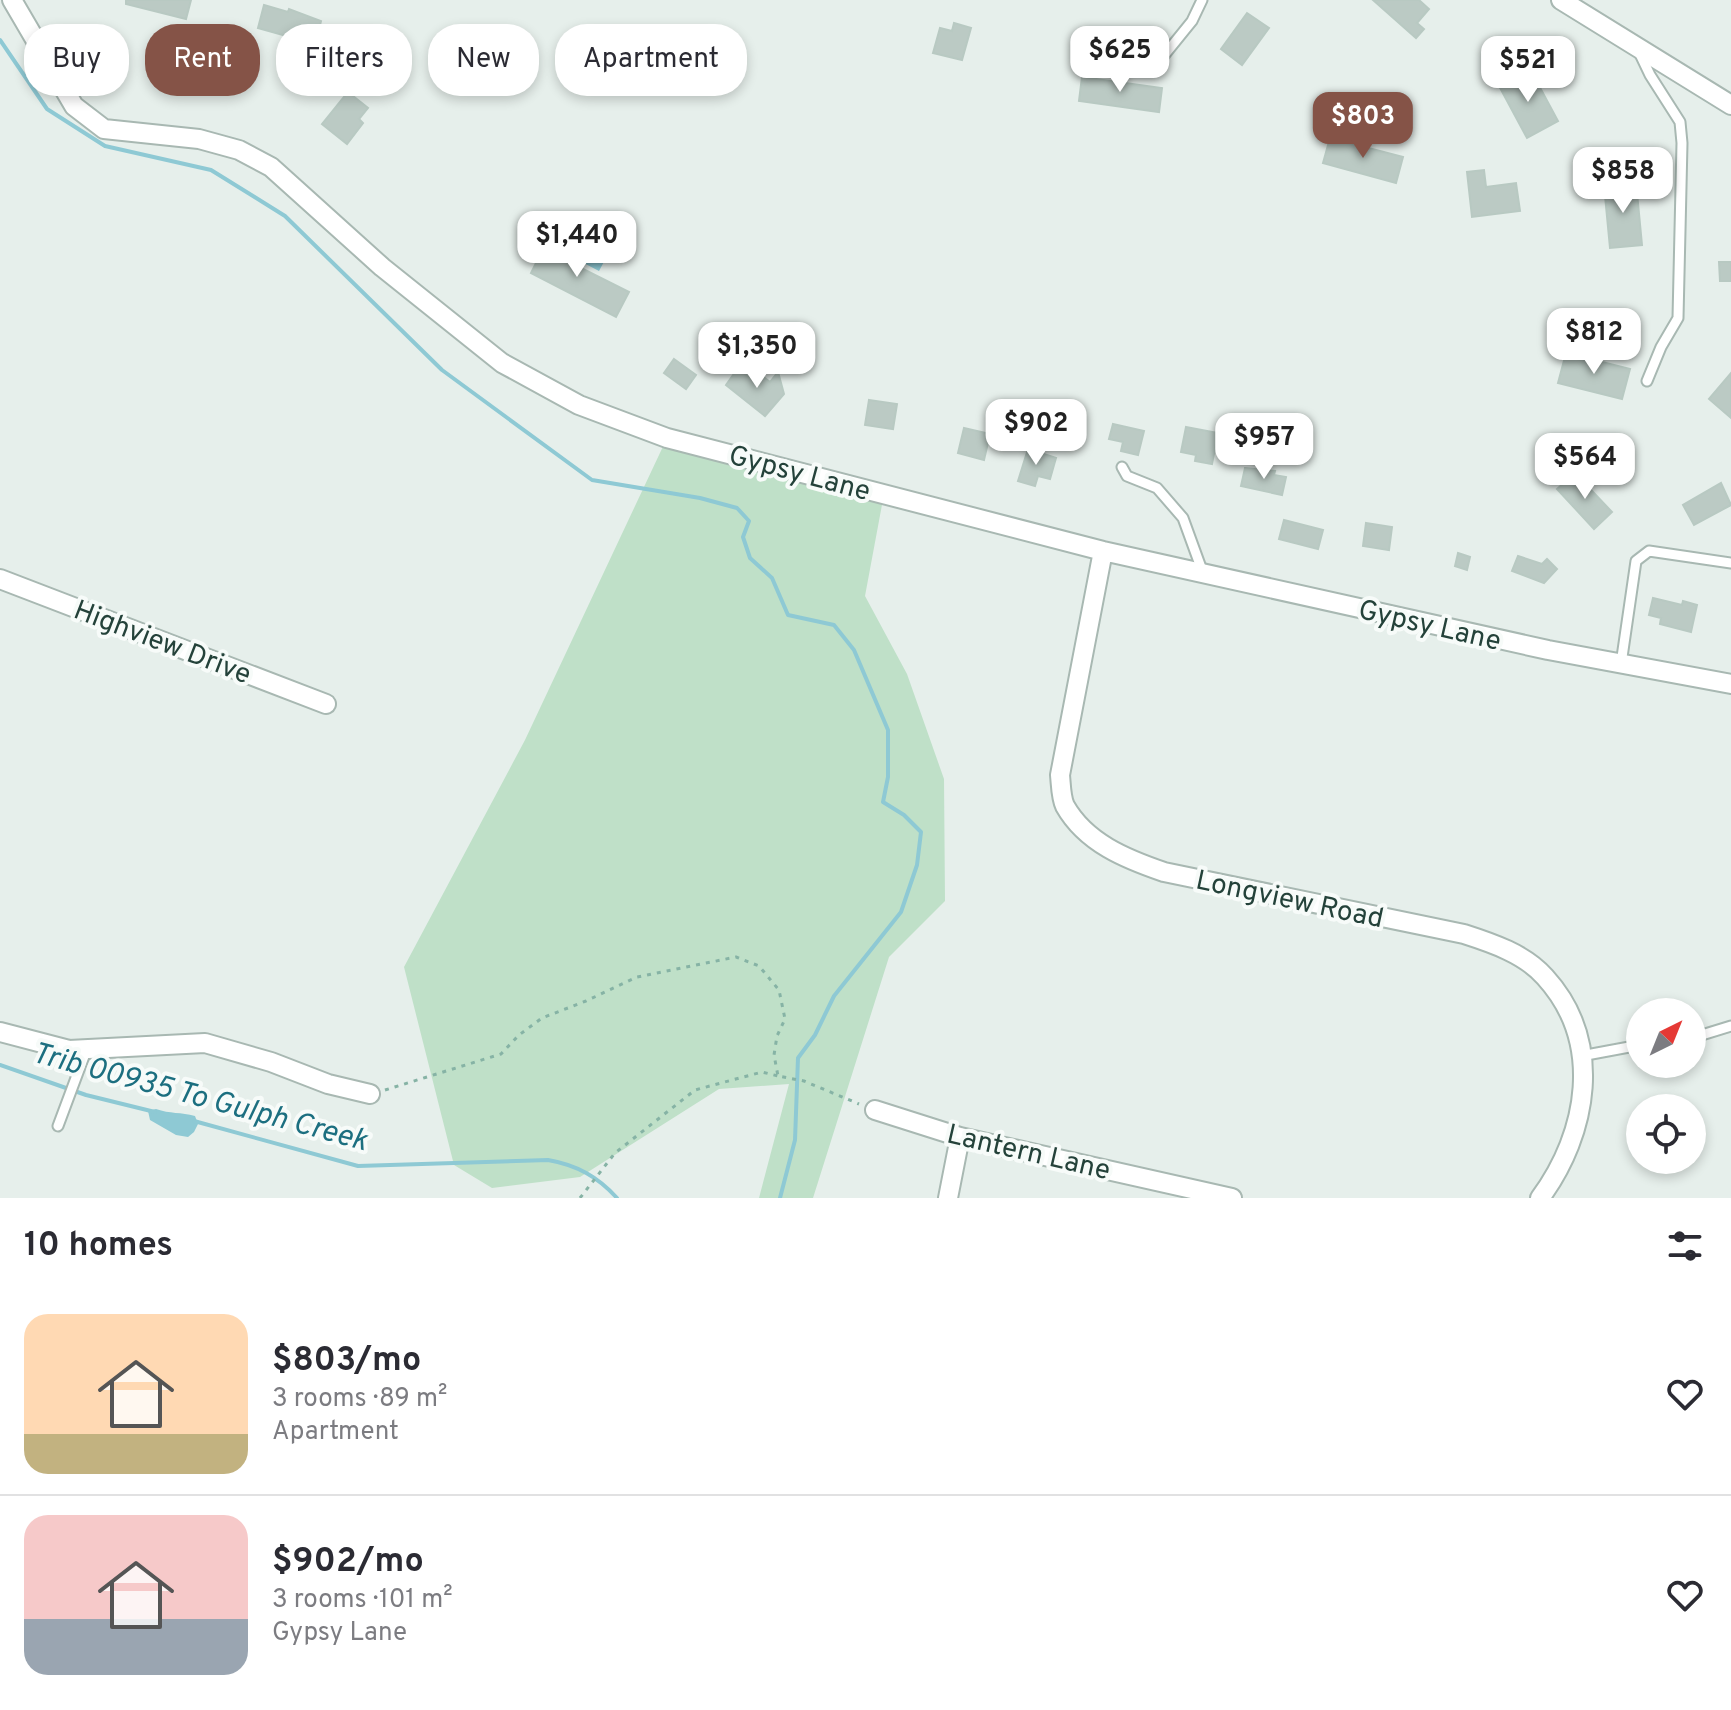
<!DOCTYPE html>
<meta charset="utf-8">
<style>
body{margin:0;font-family:Overpass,sans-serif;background:#f2f2f3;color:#2b2b33;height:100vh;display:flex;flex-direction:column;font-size:30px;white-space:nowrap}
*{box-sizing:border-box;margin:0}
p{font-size:26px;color:#7c7c81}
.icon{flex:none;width:44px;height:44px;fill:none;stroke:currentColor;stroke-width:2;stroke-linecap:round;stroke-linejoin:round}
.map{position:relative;height:1198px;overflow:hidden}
.side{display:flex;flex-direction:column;background:#fff;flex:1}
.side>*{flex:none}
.banner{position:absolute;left:24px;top:24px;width:800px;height:72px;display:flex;gap:16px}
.needle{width:52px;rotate:43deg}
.fabs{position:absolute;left:1626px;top:998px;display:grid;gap:16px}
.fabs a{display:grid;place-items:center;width:80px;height:80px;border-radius:50%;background:#fff;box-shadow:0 4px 12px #0003;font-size:40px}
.price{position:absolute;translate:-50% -68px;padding:0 18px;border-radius:16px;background:#fff;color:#222;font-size:26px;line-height:52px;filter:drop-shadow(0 2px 4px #0008)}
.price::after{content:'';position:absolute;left:50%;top:48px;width:24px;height:18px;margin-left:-12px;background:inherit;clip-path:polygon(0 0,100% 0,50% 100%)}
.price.active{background:#855347;color:#fff}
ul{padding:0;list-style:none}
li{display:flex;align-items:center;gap:24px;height:200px;padding:0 24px}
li+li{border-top:2px solid #e1e1e2}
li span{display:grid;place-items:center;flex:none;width:224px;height:160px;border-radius:24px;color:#555}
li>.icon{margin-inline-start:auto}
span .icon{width:96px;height:96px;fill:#fffc;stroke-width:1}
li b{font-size:34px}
h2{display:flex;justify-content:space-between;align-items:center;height:96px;padding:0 24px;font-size:34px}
.pill{padding:0 28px;border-radius:32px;background:#fff;box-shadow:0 4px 12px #0003;font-size:28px;line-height:72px}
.pill.active{background:#855347;color:#fff}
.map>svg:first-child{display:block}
.green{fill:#bfe0c8}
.water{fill:#8ec9d4}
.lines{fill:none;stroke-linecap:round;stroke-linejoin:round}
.stream{stroke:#8ec9d4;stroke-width:4}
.building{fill:#bbcac4;stroke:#b8c9c2;stroke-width:2}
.lane-casing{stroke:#a8b8b2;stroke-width:13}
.street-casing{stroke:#a8b8b2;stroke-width:22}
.path{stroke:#86b3a5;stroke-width:3;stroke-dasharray:4 6;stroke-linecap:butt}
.lane{stroke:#fff;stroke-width:9}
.street{stroke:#fff;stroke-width:18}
.labels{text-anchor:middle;stroke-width:8;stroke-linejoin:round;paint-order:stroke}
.street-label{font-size:28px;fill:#24423a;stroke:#f7fbf9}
.water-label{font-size:30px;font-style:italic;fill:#1c6f80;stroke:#f7fbf9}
</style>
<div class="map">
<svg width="1731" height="1198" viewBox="0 0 1731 1198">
<rect width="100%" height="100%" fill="#e6efeb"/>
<path class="green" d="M667,438L884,494L865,596L907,674L944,779L945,901L889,957L813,1198H759L789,1084L719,1089L580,1177L492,1188L454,1165L404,967L525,740Z"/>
<path class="water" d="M580,245L606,258L599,271L574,258Z
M156,1109C170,1114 181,1112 195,1116L198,1124L194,1132L188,1137L176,1135L150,1120L148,1111Z"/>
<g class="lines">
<path class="stream" d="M0,40L47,109L105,146L211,170L285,216L442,370L592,480L700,498L737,508L749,521L743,537L750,558L772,578L788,615L834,625L854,650L888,730V777L883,802L904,815L921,832L917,865L901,912L834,996L815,1035L798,1058L795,1140L780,1198
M0,1065L86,1095L155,1112
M194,1121L358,1166L548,1160C577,1165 598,1177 617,1198"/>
</g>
<path class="building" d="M126,0H191L186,19L126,4Z
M1373,0H1419L1429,9L1417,23L1424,29L1416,38Z
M264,5L288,12L289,9L321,21L315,44L258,28Z
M1247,13L1269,28L1242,65L1221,49Z
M954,23L971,28L962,60L933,53L940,28L952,31Z
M1530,69L1558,121L1527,138L1499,86Z
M1082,77L1162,88L1159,112L1079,101Z
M348,92L368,108L359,119L363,123L347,144L322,124Z
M1330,138L1403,157L1396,183L1323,163Z
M1484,170L1486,187L1516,183L1520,211L1472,217L1467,172Z
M1636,182L1642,245L1610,248L1604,185Z
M549,237L573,249L567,261L629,292L616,317L531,273Z
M1719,262H1731V281H1720Z
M1566,353L1630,369L1622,399L1558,383Z
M674,359L696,375L686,389L664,373Z
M738,368L751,379L757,372L770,382L778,372L784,394L765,416L726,385Z
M1731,373V418L1709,399Z
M869,400L897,404L893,429L865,425Z
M1113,424L1144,431L1138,455L1121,451L1123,442L1109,439Z
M1186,427L1218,433L1212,464L1195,461L1196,455L1181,452Z
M964,428L990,434L984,460L958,453Z
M1028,449L1056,458L1050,479L1038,476L1035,486L1018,481Z
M1245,468L1275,471L1274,475L1286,477L1282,495L1241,486Z
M1575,473L1612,512L1594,529L1557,489Z
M1721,483L1731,505L1694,525L1683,505Z
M1284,520L1323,530L1318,549L1279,539Z
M1366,523L1392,527L1389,550L1363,546Z
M1458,553L1470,557L1467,570L1455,566Z
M1518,556L1542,564L1547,559L1557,569L1544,583L1512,571Z
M1653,598L1682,605L1683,601L1697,605L1691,632L1660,624L1661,618L1649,615Z"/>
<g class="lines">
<g class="lane-casing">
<path id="lane" d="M1639,52L1650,75L1680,122L1682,143L1678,318L1661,347L1647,381
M1119,68L1162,58L1192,21L1202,0
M1122,467L1127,476L1157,488L1183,518L1203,573
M1621,664L1636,561L1649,551L1731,563
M1692,1038L1731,1026
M1581,1056L1640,1045
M58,1126L86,1051"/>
</g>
<g class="street-casing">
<path id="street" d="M12,0L74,106L104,129L199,139L239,150L271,167L382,267L502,363L579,405L667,438L1103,551L1548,650L1731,684
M1561,0L1731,105
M1103,551L1060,775C1061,785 1061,798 1065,806C1086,843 1126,859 1164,872L1464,934C1492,943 1525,954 1545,977C1604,1042 1588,1133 1540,1198
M0,579L326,704
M0,1032L69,1050L205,1043L271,1062L328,1084L370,1094
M875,1110L960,1137L1232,1198
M948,1198L960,1137"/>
</g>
<path class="path" d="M385,1090L501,1054L519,1035L542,1018L586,1001L637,977L736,957L759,966L779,990L785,1019L777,1036L774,1055L778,1076L804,1081L859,1104
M580,1198L615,1153L695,1090L762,1072L778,1076"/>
<use href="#lane" class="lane"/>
<use href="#street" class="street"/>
</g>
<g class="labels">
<g class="street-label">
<text transform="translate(800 472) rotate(15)" y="10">Gypsy Lane</text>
<text transform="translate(1430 624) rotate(13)" y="10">Gypsy Lane</text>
<text transform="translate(163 641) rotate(21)" y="10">Highview Drive</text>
<text transform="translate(1290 898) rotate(12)" y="10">Longview Road</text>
<text transform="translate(1029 1151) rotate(13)" y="10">Lantern Lane</text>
</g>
<g class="water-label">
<text transform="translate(200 1096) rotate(15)" y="10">Trib 00935 To Gulph Creek</text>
</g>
</g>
</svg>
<div class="fabs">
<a><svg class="needle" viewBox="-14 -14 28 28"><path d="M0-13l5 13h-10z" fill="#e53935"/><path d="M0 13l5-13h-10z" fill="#7c7c81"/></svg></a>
<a><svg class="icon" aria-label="locate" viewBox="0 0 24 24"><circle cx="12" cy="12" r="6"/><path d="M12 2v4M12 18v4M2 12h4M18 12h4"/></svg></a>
</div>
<b class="price" style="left:1120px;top:94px">$625</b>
<b class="price" style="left:1528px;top:104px">$521</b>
<b class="price active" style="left:1363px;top:160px">$803</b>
<b class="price" style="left:1623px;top:215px">$858</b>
<b class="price" style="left:577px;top:279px">$1,440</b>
<b class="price" style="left:1594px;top:376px">$812</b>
<b class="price" style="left:757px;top:390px">$1,350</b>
<b class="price" style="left:1036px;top:467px">$902</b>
<b class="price" style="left:1264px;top:481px">$957</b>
<b class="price" style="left:1585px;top:501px">$564</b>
<div class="banner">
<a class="pill">Buy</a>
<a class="pill active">Rent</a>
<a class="pill">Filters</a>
<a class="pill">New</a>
<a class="pill">Apartment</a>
</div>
</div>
<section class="side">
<h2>10 homes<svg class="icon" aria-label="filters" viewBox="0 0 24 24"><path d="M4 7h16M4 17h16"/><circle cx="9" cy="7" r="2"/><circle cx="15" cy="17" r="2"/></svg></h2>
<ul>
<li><span style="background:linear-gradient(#ffd9b3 75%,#c2b280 0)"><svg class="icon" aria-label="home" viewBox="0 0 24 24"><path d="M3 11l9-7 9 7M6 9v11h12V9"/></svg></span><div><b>$803/mo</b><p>3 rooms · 89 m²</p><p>Apartment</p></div><svg class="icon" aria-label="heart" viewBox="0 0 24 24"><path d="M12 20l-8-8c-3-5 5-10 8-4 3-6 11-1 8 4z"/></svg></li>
<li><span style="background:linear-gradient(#f6c9c9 65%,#9aa5b1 0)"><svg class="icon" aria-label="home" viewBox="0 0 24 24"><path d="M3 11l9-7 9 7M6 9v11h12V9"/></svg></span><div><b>$902/mo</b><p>3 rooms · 101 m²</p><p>Gypsy Lane</p></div><svg class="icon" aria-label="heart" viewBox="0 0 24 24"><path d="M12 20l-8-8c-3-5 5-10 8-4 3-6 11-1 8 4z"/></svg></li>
</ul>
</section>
